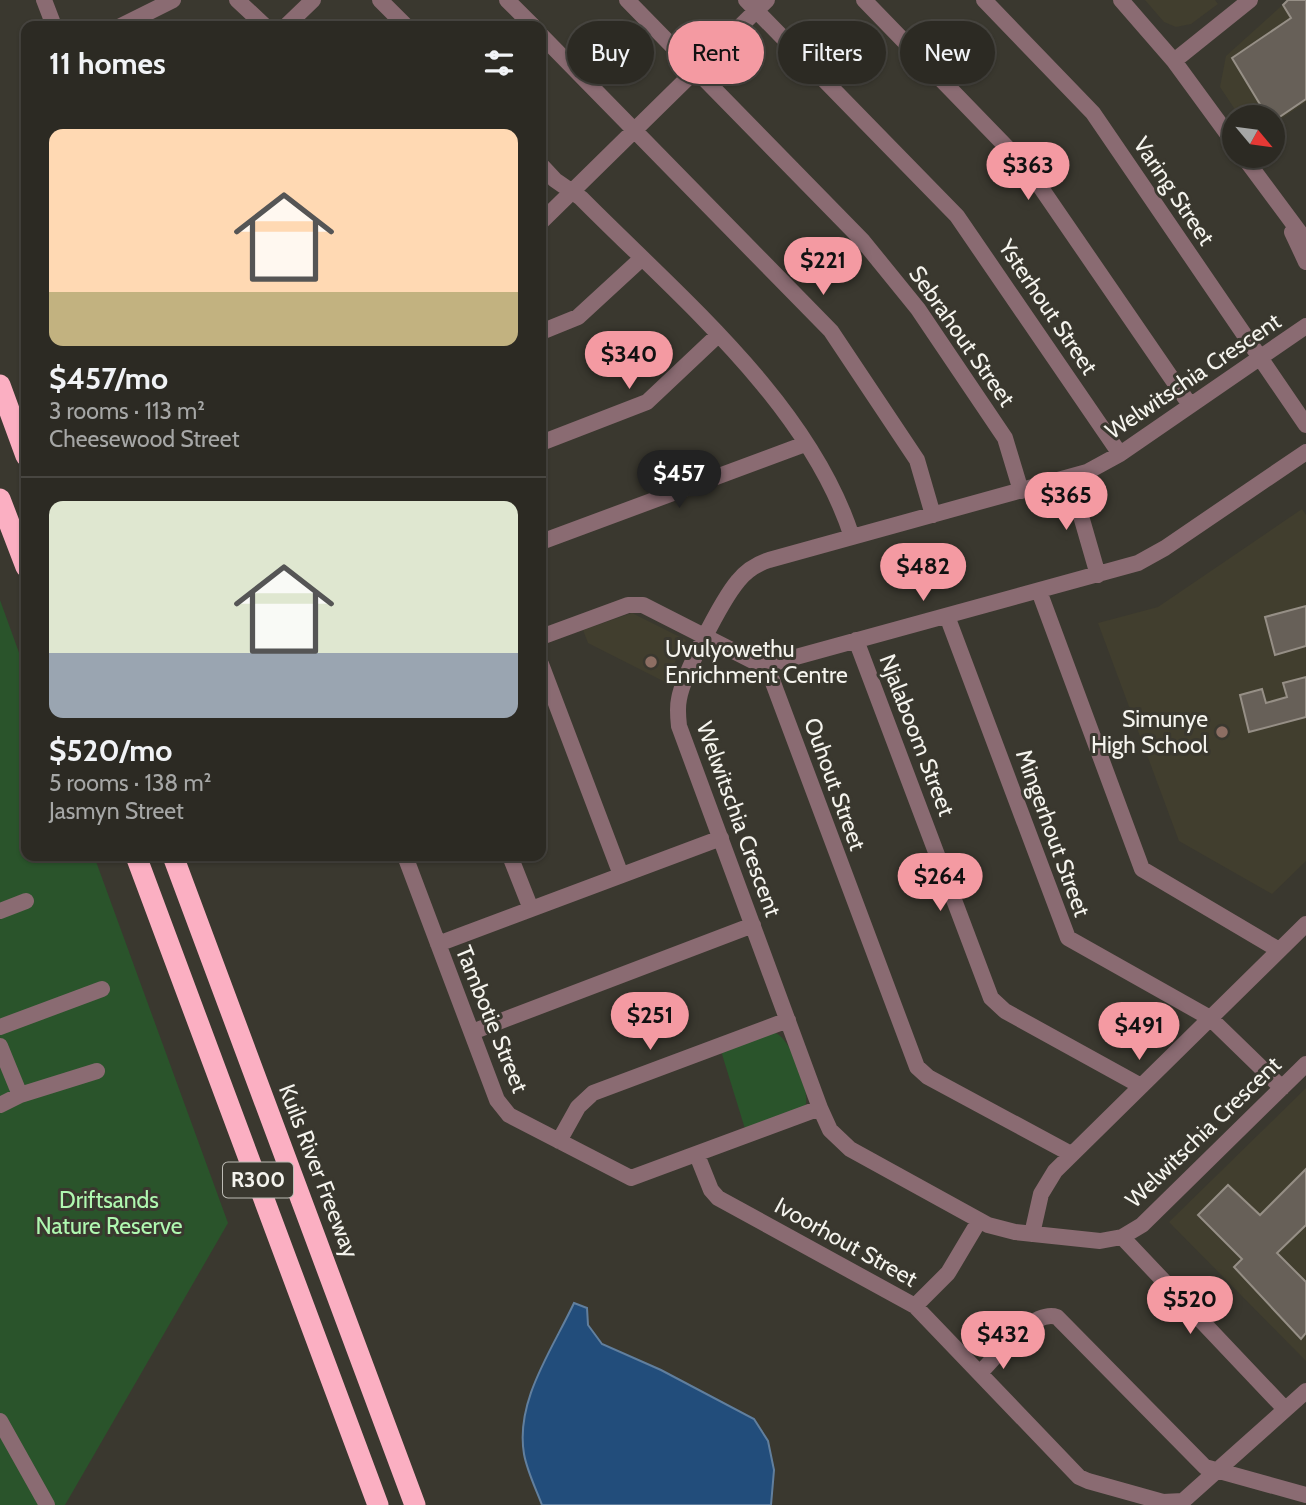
<!DOCTYPE html>
<meta charset="utf-8">
<style>
body{margin:0;font-family:Cabin,sans-serif;background:#34322b;color:#f1f3f6;height:100vh;display:flex;flex-direction:column;font-size:26px;white-space:nowrap}
*{box-sizing:border-box;margin:0}
p{font-size:23px;color:#a6a7a6}
.icon{flex:none;width:38px;height:38px;fill:none;stroke:currentColor;stroke-width:2;stroke-linecap:round;stroke-linejoin:round}
.map{position:relative;flex:1;overflow:hidden}
.side{position:absolute;left:21px;top:21px;width:525px;height:840px;display:flex;flex-direction:column;background:#2c2a23;border-radius:14px;box-shadow:0 2px 5px #0004,0 0 0 2px #484641}
.side>*{flex:none}
.top-card{position:absolute;left:567px;top:21px;width:634px;height:63px;display:flex;gap:14px}
.needle{width:46px;rotate:119deg}
.fabs{position:absolute;left:1222px;top:105px;display:grid;gap:14px}
.fabs a{display:grid;place-items:center;width:63px;height:63px;border-radius:50%;background:#2c2a23;box-shadow:0 2px 5px #0004,0 0 0 2px #484641;font-size:35px}
.price{position:absolute;translate:-50% -60px;padding:0 16px;border-radius:24px;background:#f49aa2;color:#111;font-size:23px;line-height:46px;filter:drop-shadow(0 2px 4px #0008)}
.price::after{content:'';position:absolute;left:50%;top:42px;width:21px;height:16px;margin-left:-10px;background:inherit;clip-path:polygon(0 0,100% 0,50% 100%)}
.price.current{background:#222;color:#fff}
ul{padding:0;list-style:none}
li{display:grid;align-content:center;gap:14px;height:371px;padding:0 28px}
li+li{border-top:2px solid #484641}
li span{display:grid;place-items:center;height:217px;border-radius:14px;color:#555}
li>.icon{margin-inline-start:auto}
span .icon{width:126px;height:126px;fill:#fffc;stroke-width:1}
li b{font-size:30px}
h2{display:flex;justify-content:space-between;align-items:center;height:84px;padding:0 28px;font-size:30px}
.chip{padding:0 24px;border-radius:32px;background:#2c2a23;box-shadow:0 2px 5px #0004,0 0 0 2px #484641;font-size:24px;line-height:63px}
.chip.current{background:#f49aa2;color:#111}
.map>svg:first-child{display:block}
.built{fill:#413e2e}
.green{fill:#2a542b}
.water{fill:#224d7b;stroke:#617f9e;stroke-width:2}
.building{fill:#676058;stroke:#968f86;stroke-width:2}
.lines{fill:none;stroke-linecap:round;stroke-linejoin:round}
.minor{stroke:#8a6b72;stroke-width:16}
.highway{stroke:#fbafc2;stroke-width:21}
.education-dot{fill:#8d6e63;stroke:#3a382f;stroke-width:2.5}
.labels{text-anchor:middle;stroke-width:6;stroke-linejoin:round;paint-order:stroke}
.shield{fill:#3a382f;stroke:#bdbcb5;stroke-width:2}
.shield-label{font-size:21px;font-weight:bold;fill:#f5f4ee}
.street-label{font-size:23px;fill:#f5f4ee;stroke:#3a382f}
.poi-label{font-size:23px;fill:#f5f4ee;stroke:#3a382f;text-anchor:start}
.park-label{font-size:23px;fill:#aff8b0;stroke:#3a382f}
</style>
<div class="map">
<svg width="1306" height="1505" viewBox="0 0 1306 1505">
<rect width="100%" height="100%" fill="#3a382f"/>
<path class="built" d="M1145,0H1215L1218,4L1191,24L1176,27L1164,22Z
M1288,0H1304L1306,3V102L1272,125V117H1240L1220,87L1226,56Z
M1302,509L1306,515V861L1272,894L1179,841L1098,623L1158,607Z
M632,613L686,640L665,682L588,643L583,630Z
M1306,1088V1361L1169,1222Z"/>
<path class="green" d="M0,600L26,672V856H94L228,1223L65,1505H0Z
M773,1032C790,1035 812,1092 805,1107L746,1132L721,1051Z"/>
<path class="water" d="M574,1303L587,1308L588,1325L602,1344L661,1370L754,1419L768,1441L774,1470L771,1505H542C536,1489 527,1471 524,1454C515,1401 552,1350 574,1303Z"/>
<path class="building" d="M1288,0H1306V99L1272,122V117H1244L1261,106L1232,58L1291,18L1283,5Z
M1306,606V646L1275,655L1265,617Z
M1306,677V717L1249,732L1240,695L1262,689L1266,703L1287,697L1283,683Z
M1306,1169V1225L1277,1253L1306,1282V1333L1301,1339L1234,1267L1242,1259L1198,1215L1228,1185L1260,1215Z"/>
<g class="lines">
<path class="minor" d="M44,0L54,26
M237,0L265,26
M380,0L406,26
M507,0L533,26
M627,0L862,240L918,309L1005,438L1021,491
M746,0L957,216L1120,454
M864,0L1028,169L1190,405
M984,0L1093,113L1306,425
M1121,0L1174,61L1234,143
M121,26L173,0
M286,26L313,0
M541,35L831,331L917,460L933,515
M1174,61L1250,0
M1243,156L1306,241
M541,165L555,180L581,198C678,296 809,403 852,537
M541,222L767,0
M1292,232L1306,262
M1306,326L1120,454L1087,472L769,560C757,564 746,571 738,581C722,600 683,675 679,699C677,708 678,717 679,726L820,1108L830,1130L850,1149L988,1225L1015,1232L1100,1241L1122,1237L1142,1225L1306,1064
M541,332L578,317L641,259
M541,443L647,402L717,336
M1070,478L1098,575
M541,542L805,444
M1039,591L1142,869L1279,950
M947,616L1068,938L1210,1018L1282,1088
M541,637L628,605H643L763,666L1138,563L1165,548L1306,452
M856,640L991,998L1005,1011L1141,1086
M541,664L621,875
M763,666L772,680L917,1067L928,1077L1071,1154
M405,856L497,1100L509,1115L631,1178L820,1108
M510,856L531,909
M0,911L26,901
M438,944L721,838
M0,1027L102,989
M472,1032L753,925
M0,1046L20,1095
M0,1105L20,1095L97,1071
M559,1141L578,1107L593,1093L788,1020
M697,1155L711,1190L718,1198L915,1306L1079,1477L1088,1481L1163,1502L1183,1501L1306,1391
M1032,1234L1041,1194L1055,1171L1306,924
M1122,1237L1285,1409
M915,1306L948,1273L979,1221
M980,1373C997,1356 1032,1309 1057,1317L1205,1467L1306,1495
M0,1421L47,1505"/>
<path class="highway" d="M0,385L26,456
M0,499L26,567
M136,856L378,1505
M173,856L415,1505"/>
</g>
<g class="education-dot">
<circle cx="651" cy="662" r="7"/>
<circle cx="1222" cy="732" r="7"/>
</g>
<g class="labels">
<rect class="shield" x="223" y="1162.5" width="70" height="35" rx="5"/>
<g class="shield-label">
<text x="258" y="1187">R300</text>
</g>
<g class="street-label">
<text transform="translate(1174 191) rotate(56)" y="8">Varing Street</text>
<text transform="translate(1048 307) rotate(56)" y="8">Ysterhout Street</text>
<text transform="translate(962 336) rotate(55)" y="8">Sebrahout Street</text>
<text transform="translate(1193 376) rotate(-34)" y="8">Welwitschia Crescent</text>
<text transform="translate(917 735) rotate(69)" y="8">Njalaboom Street</text>
<text transform="translate(835 784) rotate(70)" y="8">Ouhout Street</text>
<text transform="translate(739 819) rotate(70)" y="8">Welwitschia Crescent</text>
<text transform="translate(1053 833) rotate(70)" y="8">Mingerhout Street</text>
<text transform="translate(492 1019) rotate(68)" y="8">Tambotie Street</text>
<text transform="translate(1203 1132) rotate(-44)" y="8">Welwitschia Crescent</text>
<text transform="translate(319 1171) rotate(69)" y="8">Kuils River Freeway</text>
<text transform="translate(846 1242) rotate(29)" y="8">Ivoorhout Street</text>
</g>
<g class="poi-label">
<text x="665" y="657">Uvulyowethu<tspan x="665" dy="26">Enrichment Centre</tspan></text>
<text x="1208" y="727" text-anchor="end">Simunye<tspan x="1208" dy="26">High School</tspan></text>
</g>
<g class="park-label">
<text x="109" y="1208">Driftsands<tspan x="109" dy="26">Nature Reserve</tspan></text>
</g>
</g>
</svg>
<div class="fabs">
<a><svg class="needle" viewBox="-14 -14 28 28"><path d="M0-13l5 13h-10z" fill="#e53935"/><path d="M0 13l5-13h-10z" fill="#a6a7a6"/></svg></a>
</div>
<b class="price" style="left:1028px;top:202px">$363</b>
<b class="price" style="left:823px;top:297px">$221</b>
<b class="price" style="left:629px;top:391px">$340</b>
<b class="price current" style="left:679px;top:510px">$457</b>
<b class="price" style="left:1066px;top:532px">$365</b>
<b class="price" style="left:923px;top:603px">$482</b>
<b class="price" style="left:940px;top:913px">$264</b>
<b class="price" style="left:650px;top:1052px">$251</b>
<b class="price" style="left:1139px;top:1062px">$491</b>
<b class="price" style="left:1190px;top:1336px">$520</b>
<b class="price" style="left:1003px;top:1371px">$432</b>
<div class="top-card">
<a class="chip">Buy</a>
<a class="chip current">Rent</a>
<a class="chip">Filters</a>
<a class="chip">New</a>
</div>
<section class="side">
<h2>11 homes<svg class="icon" aria-label="filters" viewBox="0 0 24 24"><path d="M4 7h16M4 17h16"/><circle cx="9" cy="7" r="2"/><circle cx="15" cy="17" r="2"/></svg></h2>
<ul>
<li><span style="background:linear-gradient(#ffd9b3 75%,#c2b280 0)"><svg class="icon" aria-label="home" viewBox="0 0 24 24"><path d="M3 11l9-7 9 7M6 9v11h12V9"/></svg></span><div><b>$457/mo</b><p>3 rooms · 113 m²</p><p>Cheesewood Street</p></div></li>
<li><span style="background:linear-gradient(#dfe7d0 70%,#9aa5b1 0)"><svg class="icon" aria-label="home" viewBox="0 0 24 24"><path d="M3 11l9-7 9 7M6 9v11h12V9"/></svg></span><div><b>$520/mo</b><p>5 rooms · 138 m²</p><p>Jasmyn Street</p></div></li>
</ul>
</section>
</div>
